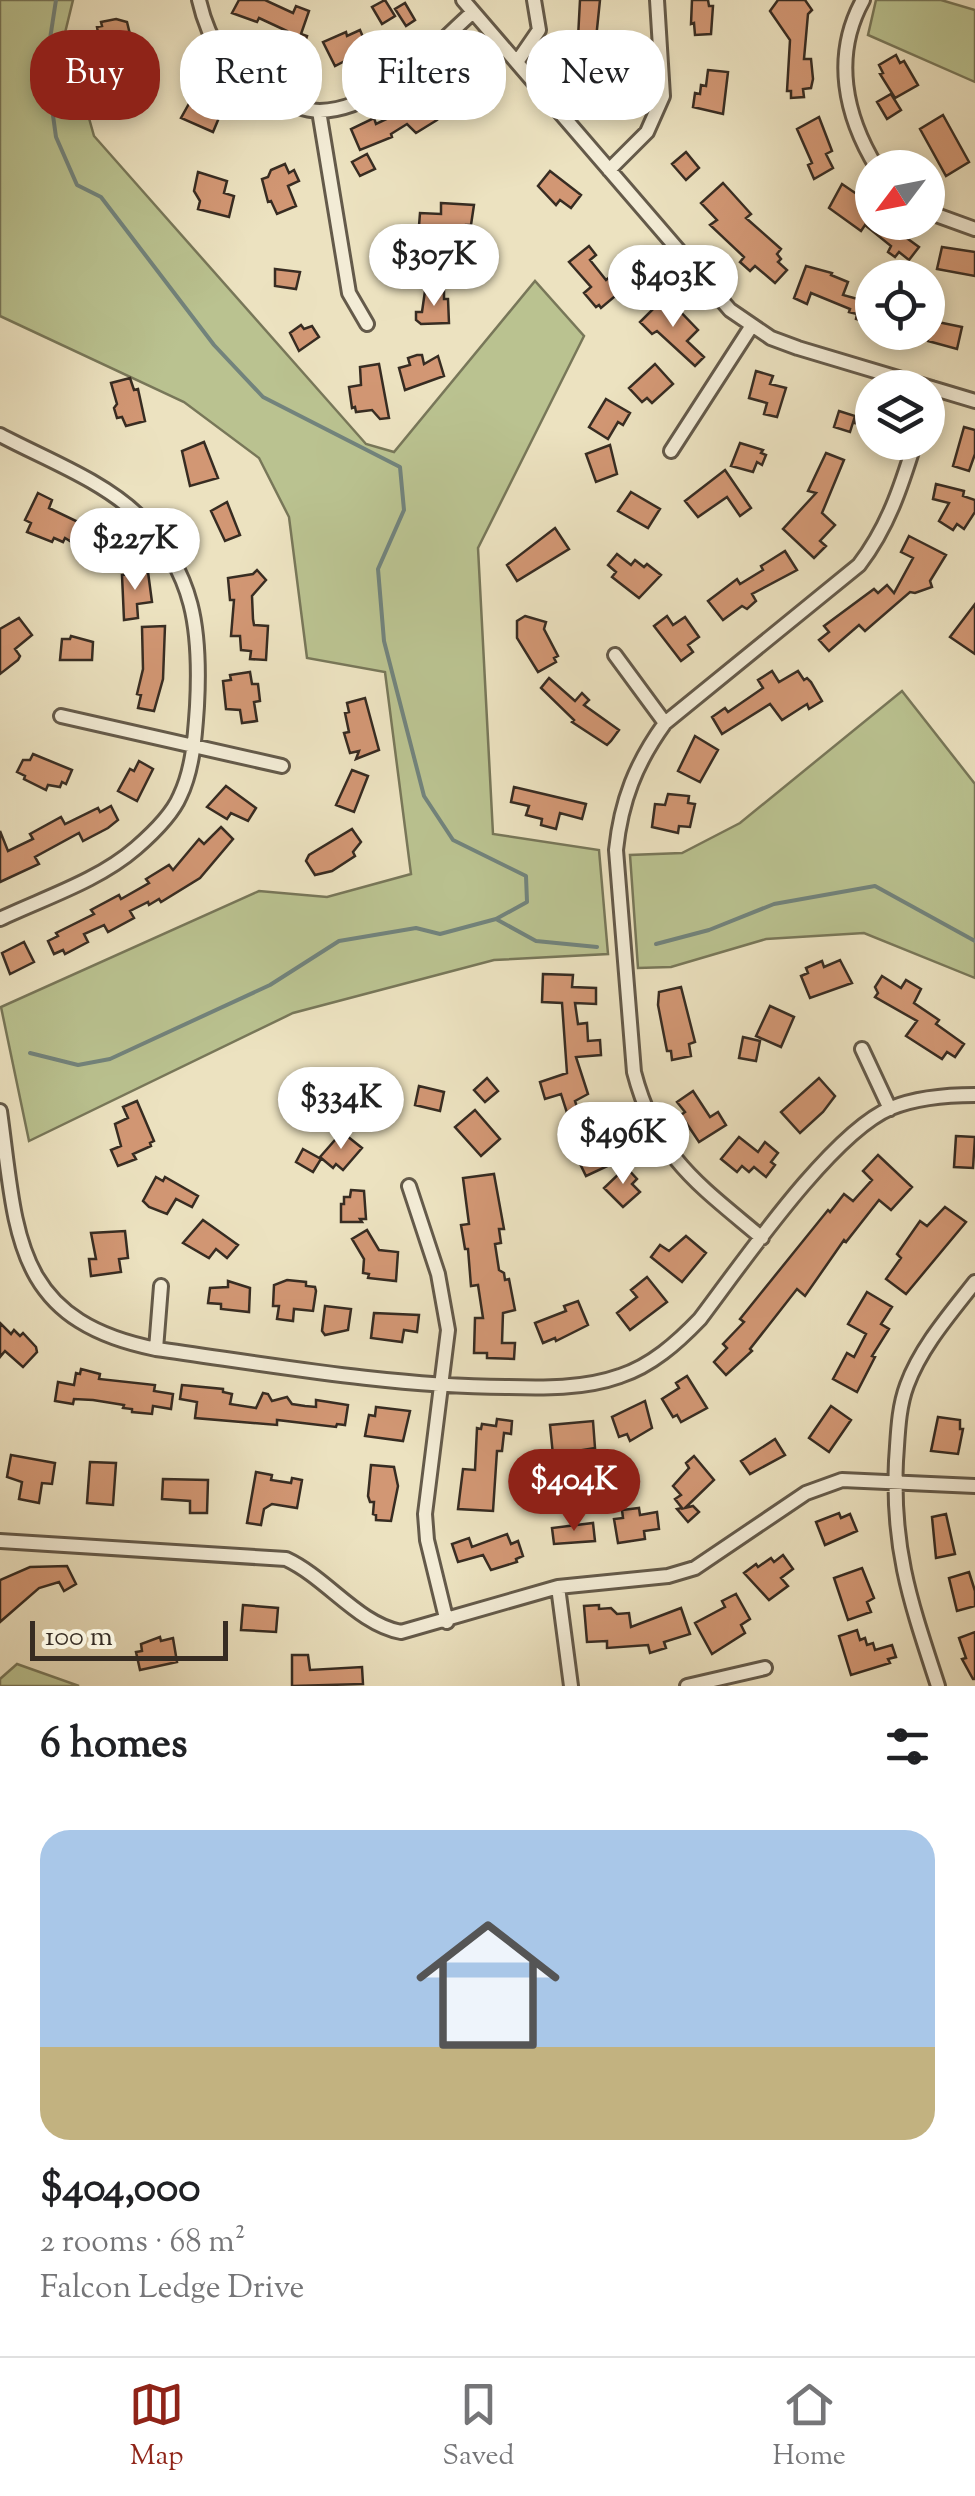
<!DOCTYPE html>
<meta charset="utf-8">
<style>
body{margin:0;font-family:"Sorts Mill Goudy",serif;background:#f2f2f2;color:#202124;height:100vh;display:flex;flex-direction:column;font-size:38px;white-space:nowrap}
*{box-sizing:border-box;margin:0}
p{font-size:32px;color:#757577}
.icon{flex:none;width:55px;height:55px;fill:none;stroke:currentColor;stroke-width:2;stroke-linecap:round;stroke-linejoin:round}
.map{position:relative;height:1686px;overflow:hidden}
.details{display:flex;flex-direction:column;background:#fff;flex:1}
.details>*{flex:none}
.banner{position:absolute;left:30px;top:30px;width:915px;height:90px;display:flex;gap:20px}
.needle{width:65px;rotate:238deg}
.tools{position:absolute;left:855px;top:150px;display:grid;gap:20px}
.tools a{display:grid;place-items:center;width:90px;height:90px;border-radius:50%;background:#fff;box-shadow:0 5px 15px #0003;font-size:50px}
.scale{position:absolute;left:30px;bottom:25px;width:198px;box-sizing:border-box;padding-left:10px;border:5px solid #372c22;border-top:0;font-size:28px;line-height:35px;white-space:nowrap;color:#372c22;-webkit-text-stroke:8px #f3ecd6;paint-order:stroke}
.price{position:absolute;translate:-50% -85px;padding:0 22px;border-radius:35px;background:#fff;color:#222;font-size:32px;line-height:65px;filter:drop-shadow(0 2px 5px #0008)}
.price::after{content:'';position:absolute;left:50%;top:60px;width:30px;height:22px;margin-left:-15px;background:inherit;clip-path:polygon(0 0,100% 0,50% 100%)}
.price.on{background:#8f2418;color:#fff}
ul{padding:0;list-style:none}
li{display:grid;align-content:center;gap:20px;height:530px;padding:0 40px}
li+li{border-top:2px solid #e0e0e0}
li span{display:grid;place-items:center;height:310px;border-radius:30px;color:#555}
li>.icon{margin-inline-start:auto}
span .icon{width:180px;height:180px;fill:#fffc;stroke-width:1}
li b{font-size:42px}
h2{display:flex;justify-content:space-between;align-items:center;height:120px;padding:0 40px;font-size:42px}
.chip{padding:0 35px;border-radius:40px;background:#fff;box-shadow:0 5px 15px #0003;font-size:35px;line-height:90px}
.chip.on{background:#8f2418;color:#fff}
.tabs{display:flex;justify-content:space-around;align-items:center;height:140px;border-top:2px solid #e0e0e0;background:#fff;font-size:28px;color:#757577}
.tabs a{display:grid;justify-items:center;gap:5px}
.tabs .on{color:#8f2418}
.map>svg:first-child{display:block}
.green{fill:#bac290;stroke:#787759;stroke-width:2.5}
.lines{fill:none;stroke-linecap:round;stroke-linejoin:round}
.stream{stroke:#72837c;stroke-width:4}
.building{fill:#d29774;stroke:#372c22;stroke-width:2.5}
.minor-casing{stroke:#645a4a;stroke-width:18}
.minor{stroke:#f3ecd6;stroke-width:12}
</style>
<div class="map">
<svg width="975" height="1686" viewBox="0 0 975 1686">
<rect width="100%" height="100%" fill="#ece2c0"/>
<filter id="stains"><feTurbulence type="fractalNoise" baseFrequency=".002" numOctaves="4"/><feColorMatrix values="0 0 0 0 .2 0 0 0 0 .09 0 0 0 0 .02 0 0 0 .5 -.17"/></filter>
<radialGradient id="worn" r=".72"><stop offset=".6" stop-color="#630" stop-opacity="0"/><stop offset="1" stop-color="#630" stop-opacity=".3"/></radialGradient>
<path class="green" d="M0,0H73L65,33L94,136L366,444L394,452L535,281L584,336L478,548L493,834L599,850L608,954L494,960L293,1013L29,1141L1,1007L259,891L327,897L411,874L385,672L307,658L289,517L259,458L184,402L0,316Z
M876,0H941L975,10V82L868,35Z
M902,691L975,784V978L864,933L766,939L671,967L638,968L630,855L682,853L740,823Z
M17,1664L79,1686H0V1679Z"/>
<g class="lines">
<path class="stream" d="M56,0L46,65L56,137L77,185L101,197L214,345L263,397L400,467L404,510L378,569L384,641L424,796L453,840L526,876L527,902L496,919
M656,944L709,930L774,904L875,886L975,941
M30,1053L78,1065L110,1059L270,985L339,941L416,928L440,934L496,919L536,941L597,947"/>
</g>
<path class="building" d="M239,0H265L293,13L296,6L309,11L301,34L307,36L302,52L282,46L287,31L259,18L257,22L232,13Z
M385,0L395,16L382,24L372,7Z
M580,0H600L596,39L578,38Z
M692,0H708L709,6H713L711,34L695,35L694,23L691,24Z
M778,0H805L812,10L808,14L804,59H811L813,79L811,88L803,89L804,97L791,98V91H787L790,40L770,11Z
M405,3L415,20L406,26L395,9Z
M116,19L127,22L135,55V62L125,65L122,74L104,67L97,27L102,26L101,22Z
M360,30L368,49L335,66L323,42L346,32L347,36Z
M896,55L900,63L904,61L918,85L895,98L880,74L883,73L879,65Z
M592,60L630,70L626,89L588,82Z
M472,69L480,82L437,120L416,133L407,124L391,134L392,137L360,150L351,129L374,118L376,124L393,116L439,85L435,79L445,72L456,77Z
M708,70L728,72L723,114L693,107L695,93L700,94L701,85L706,86Z
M891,94L901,110L887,119L877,102Z
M191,100L221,113L213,132L181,118Z
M943,115L969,162L946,176L920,129Z
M819,117L832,151L826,154L833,168L814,179L808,165L812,163L797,129Z
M686,152L699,168L686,180L672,164Z
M367,154L375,169L360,176L352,162Z
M285,164L289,173L294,170L299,181L288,186L296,206L277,214L271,201L268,202L262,179L268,177L271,170Z
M550,171L581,195L571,208L560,200L556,205L538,186Z
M198,172L227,181L224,193L234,196L229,217L198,209L200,201L194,191Z
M723,183L751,214L746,218L781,249L777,254L781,259L778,262L787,270L775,283L755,266L750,271L740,262L744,257L710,225L717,220L701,203Z
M842,184L864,199L859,205L872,214L867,222H896L913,233L908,239L919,247L909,260L899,252L895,257L888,252L891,246L865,225L861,231L829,208Z
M441,203L474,205L471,225H466L465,252L434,251V239L432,233H428V227L419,226L420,213L441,214Z
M589,246L596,255L590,260L606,280L616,272L627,286L601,308L599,305L596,307L584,293L591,287L569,262Z
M942,247L975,252V276L937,269Z
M806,266L832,273L831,275L848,282L843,295L872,303V324L856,319L857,314L849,312L850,309L811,293L807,304L794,298Z
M275,269L300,272L296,289L275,286Z
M444,290V299H448L449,323L421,324L416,320V312H422L425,291Z
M658,304H673L698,330L687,341L704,357L695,366L657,331L652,334L640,322Z
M928,320L962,327L957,349L928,341Z
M301,325L304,329L312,326L319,337L299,351L290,333Z
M417,355H422L424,364L438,356L444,376L405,390L399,368L410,365L408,358Z
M379,364L389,418L380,419L372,410L356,412L355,407L352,408L349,387L361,385L360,367Z
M655,364L673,384L652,403L647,398L642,402L629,388Z
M756,371L773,376L770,384L786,388L777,417L764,414L767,403L749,398Z
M130,378L134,390L138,389L145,421L126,426L122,417L117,418L114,408L117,404L111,383Z
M606,399L630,413L623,425L618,422L608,439L589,427Z
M861,399L872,402V427L855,423Z
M839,411L855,416L850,432L834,427Z
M964,427L975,430V454L969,471L953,466Z
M204,442L218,478L190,486L182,451Z
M740,443L763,450L761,453L766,455L762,465L757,462L753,472L731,466Z
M610,445L617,474L596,482L586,454Z
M826,453L844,460L822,513L835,525L820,541L826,546L814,558L783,529L816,493L808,491Z
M725,470L751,508L740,516L727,497L698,517L685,501Z
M936,484L964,491L963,496L975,500V512L964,529L957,524L953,530L939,521L949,503L933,499Z
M631,492L660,509L648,528L618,511Z
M38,493L52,500L49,508L101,533L104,527L118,537L107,556L102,554L99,559L65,538L63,542L54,538L52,542L27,532L31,523L25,520Z
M227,502L240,535L225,541L211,511Z
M555,528L569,549L517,581L507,565Z
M909,536L946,555L930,581L932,587L915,593L910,592L865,631L859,625L829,651L819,640L829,632L824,626L874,589L878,593L887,585L894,593L913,558L901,552Z
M785,551L797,570L752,594L756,601L747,609L742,606L723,620L708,601L737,579L740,584L763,570L761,566Z
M617,554L631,565L635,560L644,567L647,564L661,575L639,598L612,577L616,572L608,565Z
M257,570L266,580L252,596L253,619L254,625L268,626L266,660L250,659L251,651L241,650L240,636H231L234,600H230L228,578L253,574Z
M148,572L152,602L137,604L138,618L124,620L122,575Z
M975,604V654L950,637Z
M525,616L546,622L544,629L558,656L554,658L556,662L538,672L517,638V621Z
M667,616L673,625L685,617L699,637L688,645L693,652L681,661L654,626Z
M19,618L32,635L15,649L20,656L18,660L0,674V629Z
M165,626L163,679L154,711L138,708L141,695L137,694L143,669L142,627Z
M71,636L93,642L92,660H60L62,639H70Z
M772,671L779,682L798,671L804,680L807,678L811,682L822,701L809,709L807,704L782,720L770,704L722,734L712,717L725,708L728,712L763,688L758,680Z
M250,672L252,684H258L260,701L254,702L257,721L242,723L240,710L226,709L223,681L231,680L230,675Z
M549,678L575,701L582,693L589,700L584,705L619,730L611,741L607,745L572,722L574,720L541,688Z
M365,698L379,750L356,759L359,751L350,753L344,733L349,732L345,713L349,712L347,703Z
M695,736L718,750L700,782L678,771Z
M33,754L72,770L66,784L62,782L60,787L48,785L46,790L24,779L25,776L17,772L23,760H30Z
M139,761L153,769L137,801L118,791L130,769L134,771Z
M352,770L368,776L354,812L336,805Z
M226,786L256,808L248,821L231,813L227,819L207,807Z
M514,787L586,804L582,819L560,813L556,829L541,825L542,819L526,815L529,806L511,802Z
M668,794L689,796L688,803L695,804L690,827L679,826L678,833L652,827L655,804L665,805Z
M111,806L118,820L108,828L83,841L79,833L35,857L39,864L0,882V831L8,851L33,839L30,834L61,817L65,824L98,808L100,812Z
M221,827L233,839L200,878L161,902L159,899L149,905L148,902L130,911L134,918L108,932L104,925L84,934L88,942L65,954L63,950L54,954L48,941L58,936L56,933L94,914L91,910L119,895L121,899L149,883L146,879L169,865L173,870L199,839L204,844Z
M352,829L361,842L353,852L355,856L332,871L315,875L306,861L309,855Z
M24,942L34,962L10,974L2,953Z
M840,960L852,983L810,998L801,976L808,973L806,968L822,961L824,967Z
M543,974L573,975L572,987L596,988V1004L575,1003L578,1024L587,1023L588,1041L600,1040L601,1055L576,1057L588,1094L575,1101L579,1113L568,1116L561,1094L545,1099L540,1082L567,1073L562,1003L542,1002Z
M882,976L901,988L906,980L921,989L914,1003L939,1020L936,1024L964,1044L955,1057L947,1052L942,1059L906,1036L917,1021L875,997L878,993L875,987Z
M681,987L695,1042L689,1044L691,1056L672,1060L671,1051H667L658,1005L659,992Z
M770,1006L794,1017L781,1047L756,1036Z
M743,1037L760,1041L756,1061L739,1058Z
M487,1078L498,1091L485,1102L474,1090Z
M819,1078L835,1096L823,1112L800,1133L781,1112Z
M382,1085L384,1088L388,1086L398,1102L351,1128L342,1114Z
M419,1086L444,1092L440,1111L415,1105Z
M693,1091L710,1117L718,1112L726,1125L699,1142L681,1115L685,1112L677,1102Z
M137,1101L154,1141L150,1143L151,1146L133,1154L136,1159L118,1166L111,1150L121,1146L115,1124L128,1118L123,1107Z
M475,1110L500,1139L481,1156L455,1127Z
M594,1124L612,1164L586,1176L567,1137Z
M342,1132L362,1148L343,1170L336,1164L333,1168L320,1157Z
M956,1136L975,1137L973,1168L954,1167Z
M739,1137L758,1152L765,1142L778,1153L771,1162L775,1165L766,1177L754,1167L749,1172L742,1166L737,1172L721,1159Z
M303,1149L321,1159L313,1172L296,1162Z
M878,1155L912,1187L891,1210L879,1200L846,1242L844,1240L805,1296L797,1289L750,1349L752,1351L726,1375L714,1362L727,1348L723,1344L744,1322L740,1319L828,1210L830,1212L844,1194L853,1201L872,1180L863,1171Z
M626,1167L637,1179L632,1184L640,1192L623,1207L604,1188Z
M494,1174L504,1229H499L501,1243L495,1244L499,1270L504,1273L505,1280L509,1279L515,1310L503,1313L502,1343H515L514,1359L487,1358V1353H474L475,1318H483L478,1285L471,1286L468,1249H465L461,1225L469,1224L463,1178Z
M156,1177L163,1181L165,1177L198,1196L192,1207L176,1199L167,1214L149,1207L143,1201Z
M351,1190L364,1191L366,1219H360L362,1222H341V1204H344V1197H350Z
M945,1207L966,1222L906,1294L886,1279L901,1258L897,1254L920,1221L927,1226Z
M203,1220L238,1245L227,1258L216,1249L209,1258L183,1243Z
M367,1230L379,1250L398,1252L396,1281L368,1278L369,1274L363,1273L364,1259L352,1239Z
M125,1231L128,1258L119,1259L121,1272L91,1276L89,1259H96L91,1233Z
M686,1236L706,1253L682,1282L651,1257L660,1245L669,1251Z
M647,1277L667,1302L630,1330L617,1313L637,1297L631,1290Z
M287,1280L306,1282V1286L315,1287L316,1291L313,1311L294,1309L293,1321L277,1319L279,1306H273L274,1285Z
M228,1281L250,1288L249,1312L221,1309V1304L208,1303L210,1288L228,1287Z
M867,1292L892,1307L881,1324L889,1329L872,1356L875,1357L857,1392L833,1379L847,1353L854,1357L866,1334L848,1324Z
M578,1301L588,1325L556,1341L555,1338L543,1343L535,1323L566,1311L564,1306Z
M325,1306L351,1309L348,1330L325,1335L322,1331Z
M374,1313L419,1315L417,1332L404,1330L402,1342L371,1338Z
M0,1323L11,1334L14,1330L20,1336L23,1333L36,1347L37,1352L23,1367L5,1351L0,1357Z
M81,1369L100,1374L99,1379L155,1385L154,1391L173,1394L171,1409L153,1406L152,1414L132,1412V1409L123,1408L124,1405L93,1400L74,1399L73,1404L55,1401L58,1382L74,1385L76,1373L80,1374Z
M687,1376L707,1408L681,1422L677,1415L673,1417L662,1399L679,1388L676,1383Z
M182,1385L223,1389V1392L232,1394L230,1404L256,1408L263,1393L268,1394L272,1401L287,1397L292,1404L305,1406L316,1407V1400L348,1405L345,1425L337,1424L336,1427L277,1420V1425L195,1418L197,1402L180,1399Z
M645,1401L652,1428L630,1441L627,1434L619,1437L612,1417Z
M831,1406L851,1420L829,1452L809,1438Z
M376,1407L410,1411L403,1441L365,1436L369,1415L375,1416Z
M938,1417L960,1420V1429H963L958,1454L931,1451Z
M497,1419L512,1421L511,1434L504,1433L502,1451H497L493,1511L458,1509L463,1469L475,1470L477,1428L481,1429L482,1424L496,1426Z
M593,1421L595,1448L553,1455L550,1425Z
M775,1439L785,1455L750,1474L741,1461Z
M11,1455L55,1463L52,1484L42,1483L39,1503L19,1499L22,1482L7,1477Z
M694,1456L714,1480L685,1508L693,1506L699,1512L688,1522L677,1509L682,1508L675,1499L681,1495L673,1486L689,1468L686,1463Z
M90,1462L116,1463L113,1505L87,1503Z
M371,1465L394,1467L398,1486L391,1521L376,1520V1515L373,1514L374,1502H370L368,1496Z
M256,1472L272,1475L271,1480L291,1483L292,1478L302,1480L297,1508L272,1504L264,1509L261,1525L247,1523Z
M163,1479L208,1480L207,1513H190V1501L162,1499Z
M639,1508L640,1515L657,1512L659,1529L644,1531L645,1539L618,1543L614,1519L623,1518L622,1510Z
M839,1513L841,1518L850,1514L857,1531L825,1545L816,1522Z
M946,1514L955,1554L936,1558L932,1517Z
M593,1523L595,1541L554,1544L552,1528Z
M507,1534L511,1544L518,1541L523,1556L516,1559L517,1562L491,1570L483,1555L458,1562L452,1544L469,1538L472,1547Z
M783,1555L793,1569L781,1578L788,1586L769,1600L744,1573L756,1564L758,1567L771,1558L774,1562Z
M67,1566L76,1584L64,1591L59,1582L39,1588L0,1622V1580L30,1567Z
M862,1568L874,1598L867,1602L871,1612L848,1620L834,1578Z
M969,1572L975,1591V1606L957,1611L949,1578Z
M736,1594L750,1619L741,1625L745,1633L712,1654L695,1623L725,1607L722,1601Z
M243,1605L278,1608L276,1632L241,1630Z
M599,1605V1609L611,1608L617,1614L629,1613L631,1627L681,1608L690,1634L664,1642L666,1648L650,1653L648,1645L607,1648V1641L587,1642L584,1606Z
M857,1630L860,1640L865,1638L867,1645L873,1643L875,1650L892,1645L896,1657L888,1659L890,1663L851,1675L839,1636Z
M975,1632V1679H973L962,1659L966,1658L959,1638Z
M160,1637L161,1641L173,1638L177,1662L140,1670L136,1652L142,1651L141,1644Z
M292,1655H308L310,1670L362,1667L363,1684L292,1686Z"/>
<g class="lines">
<g class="minor-casing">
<path id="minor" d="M199,0C208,40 230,78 269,95C284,102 304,111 320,111C381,109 431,49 473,12
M463,0L730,310L771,338L798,348L975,401
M863,0C832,56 845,116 877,168
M517,62L539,30L534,0
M319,111L349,293L367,324
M609,170L647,132L663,96L657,0
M928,212L975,229
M928,403L932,388
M0,435C45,459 102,480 139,516C195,573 201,631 197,706C195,736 193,769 180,796C172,815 151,835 136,848C98,881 44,898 0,919
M671,451L751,327
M615,655L665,723
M61,716L282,766
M862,1049L890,1109
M0,1111C17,1233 12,1320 156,1349C272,1365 389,1386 506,1387C542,1388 584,1389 620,1376C651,1366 677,1343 700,1319C741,1265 831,1133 891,1108C918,1097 947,1095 975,1095
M409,1186L438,1274L448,1330L425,1514L427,1540L447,1622
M762,1238C698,1184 656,1157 634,1072L616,850C621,801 636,763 665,723L859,565C888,527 901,487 915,442
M156,1349L161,1286
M0,1541L286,1559C327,1578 358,1624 401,1632L558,1587L668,1576L695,1568L806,1493L842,1480L975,1486
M558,1587L571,1686
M687,1686L765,1668
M938,1686C911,1603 892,1551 896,1461C898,1435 898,1409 907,1385C921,1347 950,1314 975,1282"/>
</g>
<use href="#minor" class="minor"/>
</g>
<rect width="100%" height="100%" filter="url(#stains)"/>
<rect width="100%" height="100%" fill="url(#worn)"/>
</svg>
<div class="tools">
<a><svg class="needle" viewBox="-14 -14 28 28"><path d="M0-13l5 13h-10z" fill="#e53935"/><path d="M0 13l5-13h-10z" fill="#757577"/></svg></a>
<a><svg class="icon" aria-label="locate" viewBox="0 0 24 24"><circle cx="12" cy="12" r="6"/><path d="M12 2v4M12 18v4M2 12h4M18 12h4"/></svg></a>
<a><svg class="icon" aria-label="layers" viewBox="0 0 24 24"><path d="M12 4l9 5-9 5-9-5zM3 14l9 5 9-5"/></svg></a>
</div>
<div class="scale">100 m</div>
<b class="price" style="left:434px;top:309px">$307K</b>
<b class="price" style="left:673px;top:330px">$403K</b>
<b class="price" style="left:135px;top:593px">$227K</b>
<b class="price" style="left:341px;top:1152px">$334K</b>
<b class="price" style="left:623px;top:1187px">$496K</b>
<b class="price on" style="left:574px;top:1534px">$404K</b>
<div class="banner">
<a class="chip on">Buy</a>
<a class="chip">Rent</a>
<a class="chip">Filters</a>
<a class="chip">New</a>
</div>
</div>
<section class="details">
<h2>6 homes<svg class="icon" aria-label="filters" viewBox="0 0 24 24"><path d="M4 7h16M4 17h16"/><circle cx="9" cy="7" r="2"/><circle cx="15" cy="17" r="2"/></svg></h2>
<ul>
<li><span style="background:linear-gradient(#a9c7e8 70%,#c2b280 0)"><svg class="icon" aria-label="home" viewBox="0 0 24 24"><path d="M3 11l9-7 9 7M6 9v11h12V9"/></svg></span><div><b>$404,000</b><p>2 rooms · 68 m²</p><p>Falcon Ledge Drive</p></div></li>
</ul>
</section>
<nav class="tabs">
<a class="on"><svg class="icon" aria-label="map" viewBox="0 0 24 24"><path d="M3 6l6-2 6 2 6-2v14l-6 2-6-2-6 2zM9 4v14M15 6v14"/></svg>Map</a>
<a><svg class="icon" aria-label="saved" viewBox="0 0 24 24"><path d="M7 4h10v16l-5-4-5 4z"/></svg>Saved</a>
<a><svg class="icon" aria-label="home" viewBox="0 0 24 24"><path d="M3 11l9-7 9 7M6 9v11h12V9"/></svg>Home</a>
</nav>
